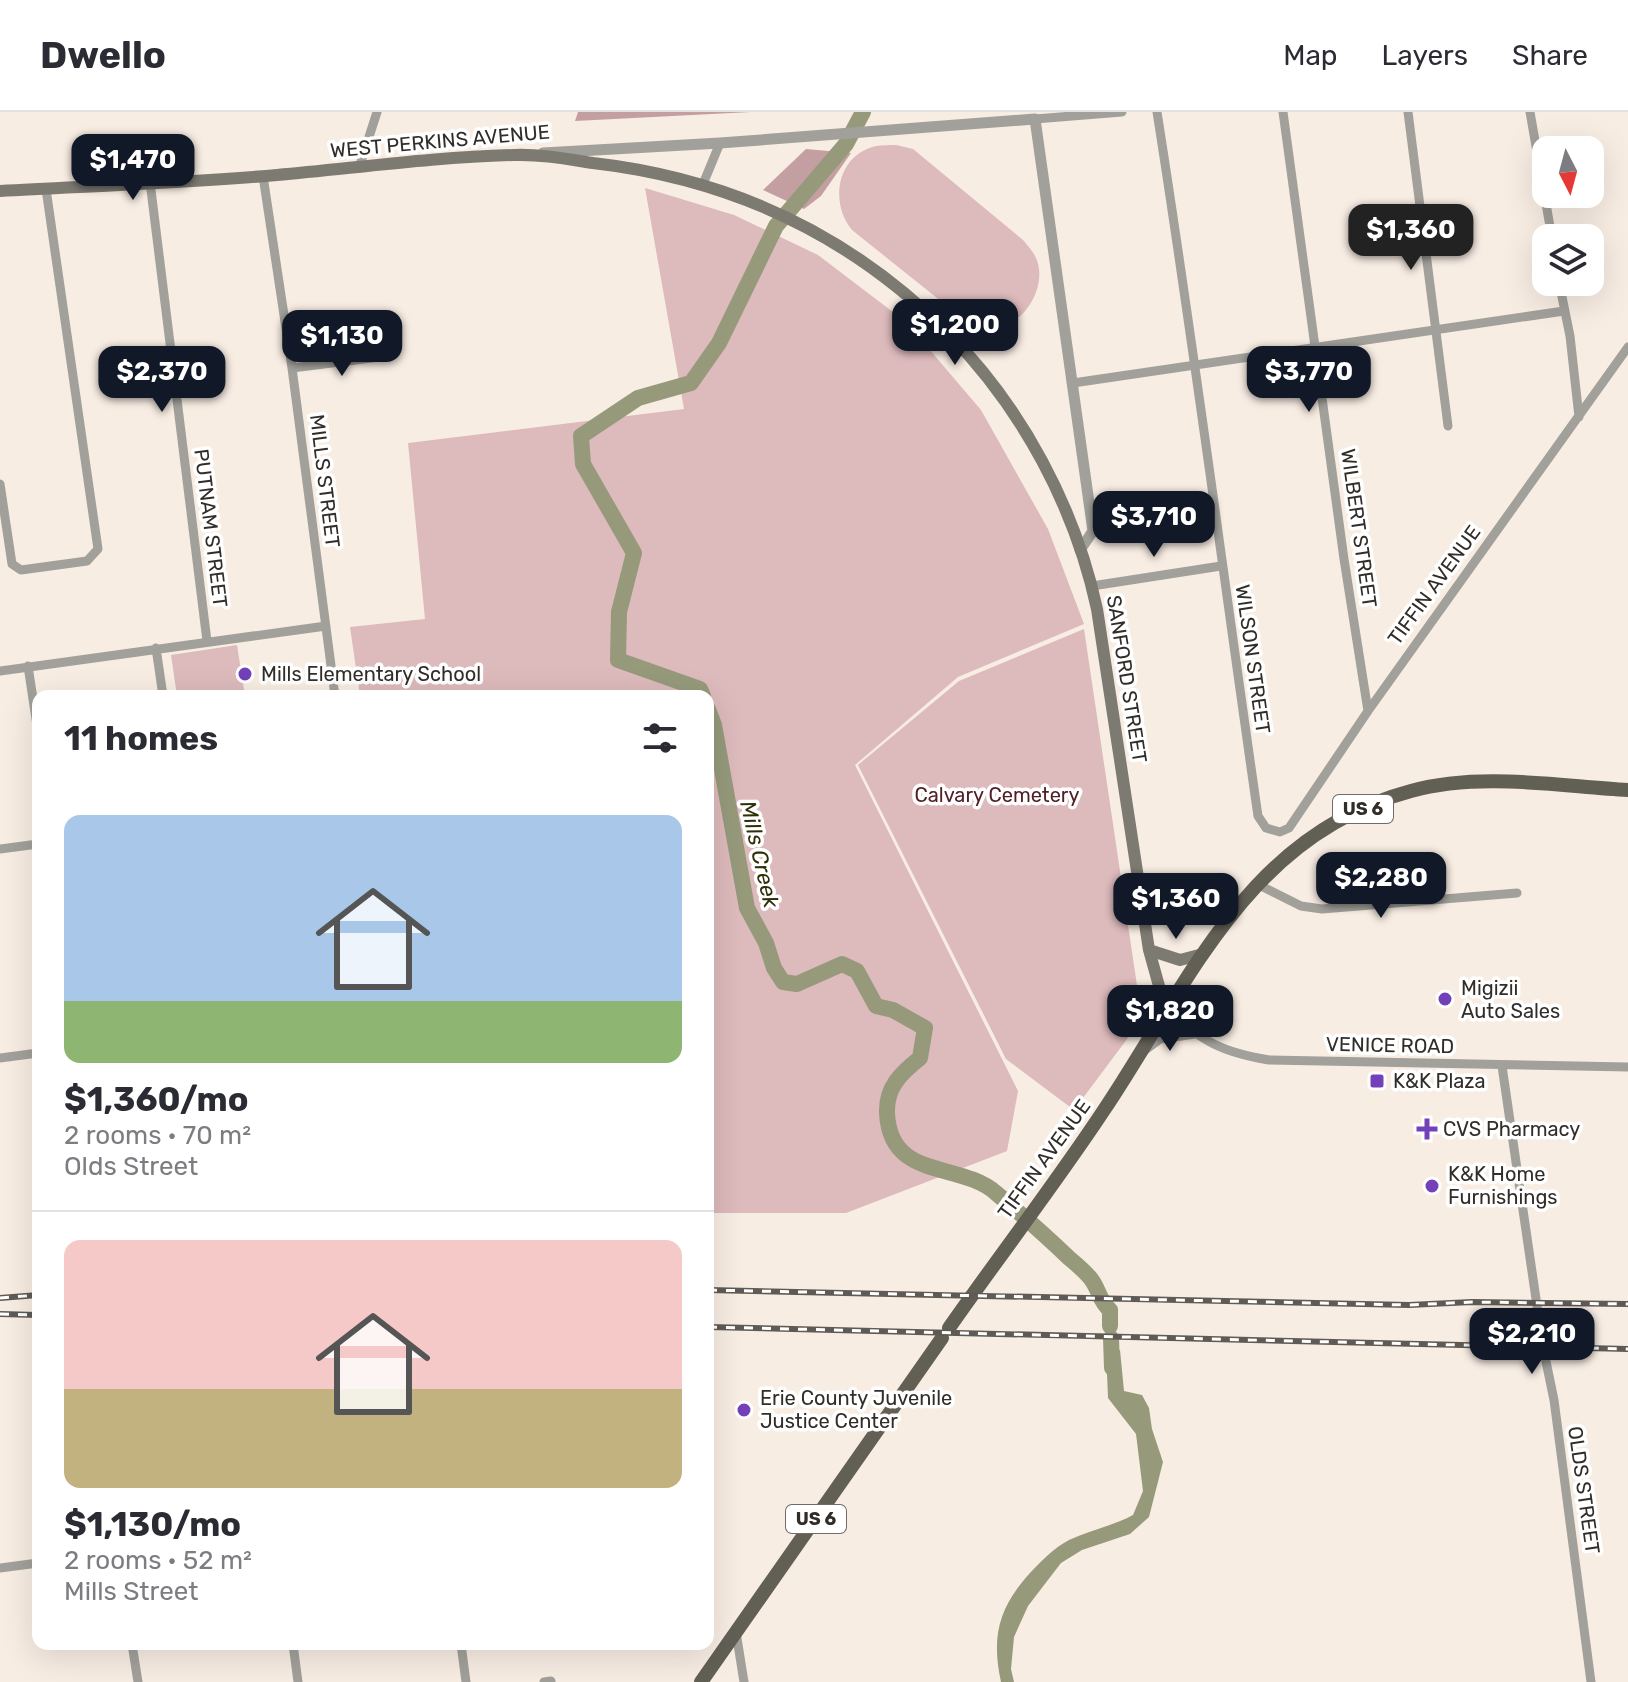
<!DOCTYPE html>
<meta charset="utf-8">
<style>
body{margin:0;font-family:Rubik,sans-serif;background:#f2f2f3;color:#2b2b33;height:100vh;display:flex;flex-direction:column;font-size:30px;white-space:nowrap}
*{box-sizing:border-box;margin:0}
p{font-size:26px;color:#7c7c81}
.icon{flex:none;width:44px;height:44px;fill:none;stroke:currentColor;stroke-width:2;stroke-linecap:round;stroke-linejoin:round}
.map{position:relative;flex:1;overflow:hidden}
.panel{position:absolute;left:32px;top:578px;width:682px;height:960px;display:flex;flex-direction:column;background:#fff;border-radius:16px;box-shadow:0 8px 32px #0002}
.panel>*{flex:none}
.needle{width:52px;rotate:174deg}
.buttons{position:absolute;left:1532px;top:24px;display:grid;gap:16px}
.buttons a{display:grid;place-items:center;width:72px;height:72px;border-radius:16px;background:#fff;box-shadow:0 8px 32px #0002;font-size:40px}
.price{position:absolute;translate:-50% -68px;padding:0 18px;border-radius:16px;background:#111827;color:#fff;font-size:26px;line-height:52px;filter:drop-shadow(0 2px 4px #0008)}
.price::after{content:'';position:absolute;left:50%;top:48px;width:24px;height:18px;margin-left:-12px;background:inherit;clip-path:polygon(0 0,100% 0,50% 100%)}
.price.on{background:#222;color:#fff}
ul{padding:0;list-style:none}
li{display:grid;align-content:center;gap:16px;height:424px;padding:0 32px}
li+li{border-top:2px solid #e1e1e2}
li span{display:grid;place-items:center;height:248px;border-radius:16px;color:#555}
li>.icon{margin-inline-start:auto}
span .icon{width:144px;height:144px;fill:#fffc;stroke-width:1}
li b{font-size:34px}
h2{display:flex;justify-content:space-between;align-items:center;height:96px;padding:0 32px;font-size:34px}
header{display:flex;align-items:center;gap:48px;box-sizing:border-box;height:112px;padding:0 40px;background:#fff;border-bottom:2px solid #e1e1e2}
header strong{font-size:38px}
nav{display:flex;gap:44px;margin-inline-start:auto;font-size:28px}
.map>svg:first-child{display:block}
.green{fill:#ddbabc}
.forest{fill:#c49fa1}
.water{fill:#969a7b}
.lines{fill:none;stroke-linecap:round;stroke-linejoin:round}
.river{stroke:#969a7b;stroke-width:16}
.minor{stroke:#a2a09a;stroke-width:9}
.tertiary{stroke:#a2a09a;stroke-width:11}
.secondary{stroke:#7d7a72;stroke-width:12}
.primary{stroke:#625f55;stroke-width:14}
.rail-casing{stroke:#605a55;stroke-width:6}
.rail{stroke:#fff;stroke-width:3;stroke-dasharray:9;stroke-linecap:butt}
.poi-dot{fill:#7240b8;stroke:#fff;stroke-width:3}
.labels{text-anchor:middle;stroke-width:7;stroke-linejoin:round;paint-order:stroke}
.shield{fill:#fff;stroke:#6f6c69;stroke-width:2}
.shield-label{font-size:18px;font-weight:bold;fill:#312d29}
.street-label{font-size:20px;fill:#312d29;stroke:#fff}
.poi-label{font-size:20px;fill:#312d29;stroke:#fff;text-anchor:start}
.park-label{font-size:20px;fill:#512027;stroke:#fff}
.water-label{font-size:22px;font-style:italic;fill:#2d3007;stroke:#fff}
</style>
<header>
<strong>Dwello</strong>
<nav><a>Map</a><a>Layers</a><a>Share</a></nav>
</header>
<div class="map">
<svg width="1628" height="1570" viewBox="0 0 1628 1570">
<rect width="100%" height="100%" fill="#f8ede3"/>
<path class="green" d="M896,33L913,37L1023,128C1027,133 1032,138 1035,144C1048,168 1030,205 1005,213C992,217 980,213 967,210L852,118C829,90 837,43 876,34C882,33 890,33 896,33Z
M645,76L734,103L818,143L906,210L981,298L1048,417L1084,512L958,565L855,653L1018,979L1007,1039L846,1101H708V584H360L350,515L425,507L408,331L684,297Z
M1084,517L1142,907L1074,998L1006,947L858,653L959,569Z
M237,533L245,584H177L171,543Z"/>
<path class="forest" d="M578,0H751L575,9Z
M806,37L851,41L821,84L804,97L763,78Z"/>
<path class="water" d="M1106,1237L1120,1238L1124,1279L1142,1283L1149,1296L1152,1317L1163,1350L1149,1405L1130,1422L1082,1438L1061,1451L1028,1494L1014,1525L1011,1557L1014,1570H1001C991,1524 999,1495 1030,1461C1041,1449 1054,1436 1069,1428C1090,1418 1113,1414 1133,1403L1143,1379L1136,1322L1108,1286Z"/>
<g class="lines">
<path class="river" d="M703,584L700,577L618,548L619,500L634,441L583,352L581,324L638,286L691,271L719,231L776,114L846,32L863,0
M708,597L714,613L747,796L766,831L774,856L783,870L797,872L842,852L857,859L876,894L893,898L925,916L920,946C901,961 886,975 887,1001C890,1069 960,1049 996,1081C1021,1102 1045,1123 1069,1146C1076,1152 1085,1159 1091,1167C1099,1177 1099,1189 1110,1198V1214
M1111,1226L1112,1256"/>
<path class="minor" d="M1157,0C1194,234 1224,469 1258,704L1266,716L1280,720L1289,716L1368,599L1628,235
M1283,0L1344,447L1368,599
M1408,0L1448,314
M1530,0L1552,126
M1035,7L1122,0
M359,56L377,0
M263,64L292,256L335,584
M150,70L207,529
M703,72L720,31
M1559,170L1570,224L1579,305
M292,256L387,244
M1073,271L1564,199
M0,372L12,452L21,458L87,449L98,437L46,77
M1092,474L1221,454
M156,536L163,584
M28,554L38,620
M0,559L326,514
M0,737L38,732
M1257,772L1301,794L1322,797L1517,781
M1166,899C1204,929 1220,940 1269,948L1628,955
M1145,938L1160,927L1195,922
M0,946L38,941
M1502,954L1543,1235L1554,1288L1591,1570
M0,1456L38,1451
M736,1520L744,1570
M132,1532L138,1570
M293,1532L298,1570
M461,1532L466,1570
M544,1570L551,1569"/>
<path class="tertiary" d="M543,41L720,31L1035,7L1093,419L1080,438"/>
<path class="secondary" d="M0,79C92,74 185,71 277,63C356,56 435,45 514,43C540,42 567,47 593,51C732,67 850,122 949,222C1022,296 1075,395 1097,497L1149,838L1166,899
M1149,838L1180,848L1203,842"/>
<path class="primary" d="M949,1216C1000,1143 1055,1072 1104,998C1189,871 1248,722 1411,679C1480,660 1557,674 1628,678
M701,1570L942,1226"/>
<g class="rail-casing">
<path id="rail" d="M708,1178L1409,1193L1472,1190L1628,1192
M0,1186L38,1183
M0,1202L38,1203
M708,1215L1628,1237"/>
</g>
<use href="#rail" class="rail"/>
</g>
<g class="poi-dot">
<circle cx="245" cy="562" r="8"/>
<circle cx="1445" cy="887" r="8"/>
<rect x="1369" y="961" width="16" height="16" rx="4"/>
<path d="M1423 1005h8v8h8v8h-8v8h-8v-8h-8v-8h8z"/>
<circle cx="1432" cy="1074" r="8"/>
<circle cx="744" cy="1298" r="8"/>
</g>
<g class="labels">
<g class="shield">
<rect x="1333" y="683" width="60" height="28" rx="6"/>
<rect x="786" y="1393" width="60" height="28" rx="6"/>
</g>
<g class="shield-label">
<text x="1363" y="703">US 6</text>
<text x="816" y="1413">US 6</text>
</g>
<g class="street-label">
<text transform="translate(440 29) rotate(-5)" y="7">WEST PERKINS AVENUE</text>
<text transform="translate(325 369) rotate(83)" y="7">MILLS STREET</text>
<text transform="translate(211 416) rotate(83)" y="7">PUTNAM STREET</text>
<text transform="translate(1359 416) rotate(82)" y="7">WILBERT STREET</text>
<text transform="translate(1434 473) rotate(-54)" y="7">TIFFIN AVENUE</text>
<text transform="translate(1253 547) rotate(82)" y="7">WILSON STREET</text>
<text transform="translate(1127 567) rotate(81)" y="7">SANFORD STREET</text>
<text transform="translate(1390 933) rotate(1)" y="7">VENICE ROAD</text>
<text transform="translate(1044 1047) rotate(-54)" y="7">TIFFIN AVENUE</text>
<text transform="translate(1584 1378) rotate(82)" y="7">OLDS STREET</text>
</g>
<g class="poi-label">
<text x="261" y="569">Mills Elementary School</text>
<text x="1461" y="883">Migizii<tspan x="1461" dy="23">Auto Sales</tspan></text>
<text x="1393" y="976">K&amp;K Plaza</text>
<text x="1443" y="1024">CVS Pharmacy</text>
<text x="1448" y="1069">K&amp;K Home<tspan x="1448" dy="23">Furnishings</tspan></text>
<text x="760" y="1293">Erie County Juvenile<tspan x="760" dy="23">Justice Center</tspan></text>
</g>
<g class="park-label">
<text x="997" y="690">Calvary Cemetery</text>
</g>
<g class="water-label">
<text transform="translate(760 742) rotate(77)" y="8">Mills Creek</text>
</g>
</g>
</svg>
<div class="buttons">
<a><svg class="needle" viewBox="-14 -14 28 28"><path d="M0-13l5 13h-10z" fill="#e53935"/><path d="M0 13l5-13h-10z" fill="#7c7c81"/></svg></a>
<a><svg class="icon" aria-label="layers" viewBox="0 0 24 24"><path d="M12 4l9 5-9 5-9-5zM3 14l9 5 9-5"/></svg></a>
</div>
<b class="price" style="left:133px;top:90px">$1,470</b>
<b class="price on" style="left:1411px;top:160px">$1,360</b>
<b class="price" style="left:955px;top:255px">$1,200</b>
<b class="price" style="left:342px;top:266px">$1,130</b>
<b class="price" style="left:162px;top:302px">$2,370</b>
<b class="price" style="left:1309px;top:302px">$3,770</b>
<b class="price" style="left:1154px;top:447px">$3,710</b>
<b class="price" style="left:1381px;top:808px">$2,280</b>
<b class="price" style="left:1176px;top:829px">$1,360</b>
<b class="price" style="left:1170px;top:941px">$1,820</b>
<b class="price" style="left:1532px;top:1264px">$2,210</b>
<section class="panel">
<h2>11 homes<svg class="icon" aria-label="filters" viewBox="0 0 24 24"><path d="M4 7h16M4 17h16"/><circle cx="9" cy="7" r="2"/><circle cx="15" cy="17" r="2"/></svg></h2>
<ul>
<li><span style="background:linear-gradient(#a9c7e8 75%,#8fb573 0)"><svg class="icon" aria-label="home" viewBox="0 0 24 24"><path d="M3 11l9-7 9 7M6 9v11h12V9"/></svg></span><div><b>$1,360/mo</b><p>2 rooms · 70 m²</p><p>Olds Street</p></div></li>
<li><span style="background:linear-gradient(#f6c9c9 60%,#c2b280 0)"><svg class="icon" aria-label="home" viewBox="0 0 24 24"><path d="M3 11l9-7 9 7M6 9v11h12V9"/></svg></span><div><b>$1,130/mo</b><p>2 rooms · 52 m²</p><p>Mills Street</p></div></li>
</ul>
</section>
</div>
